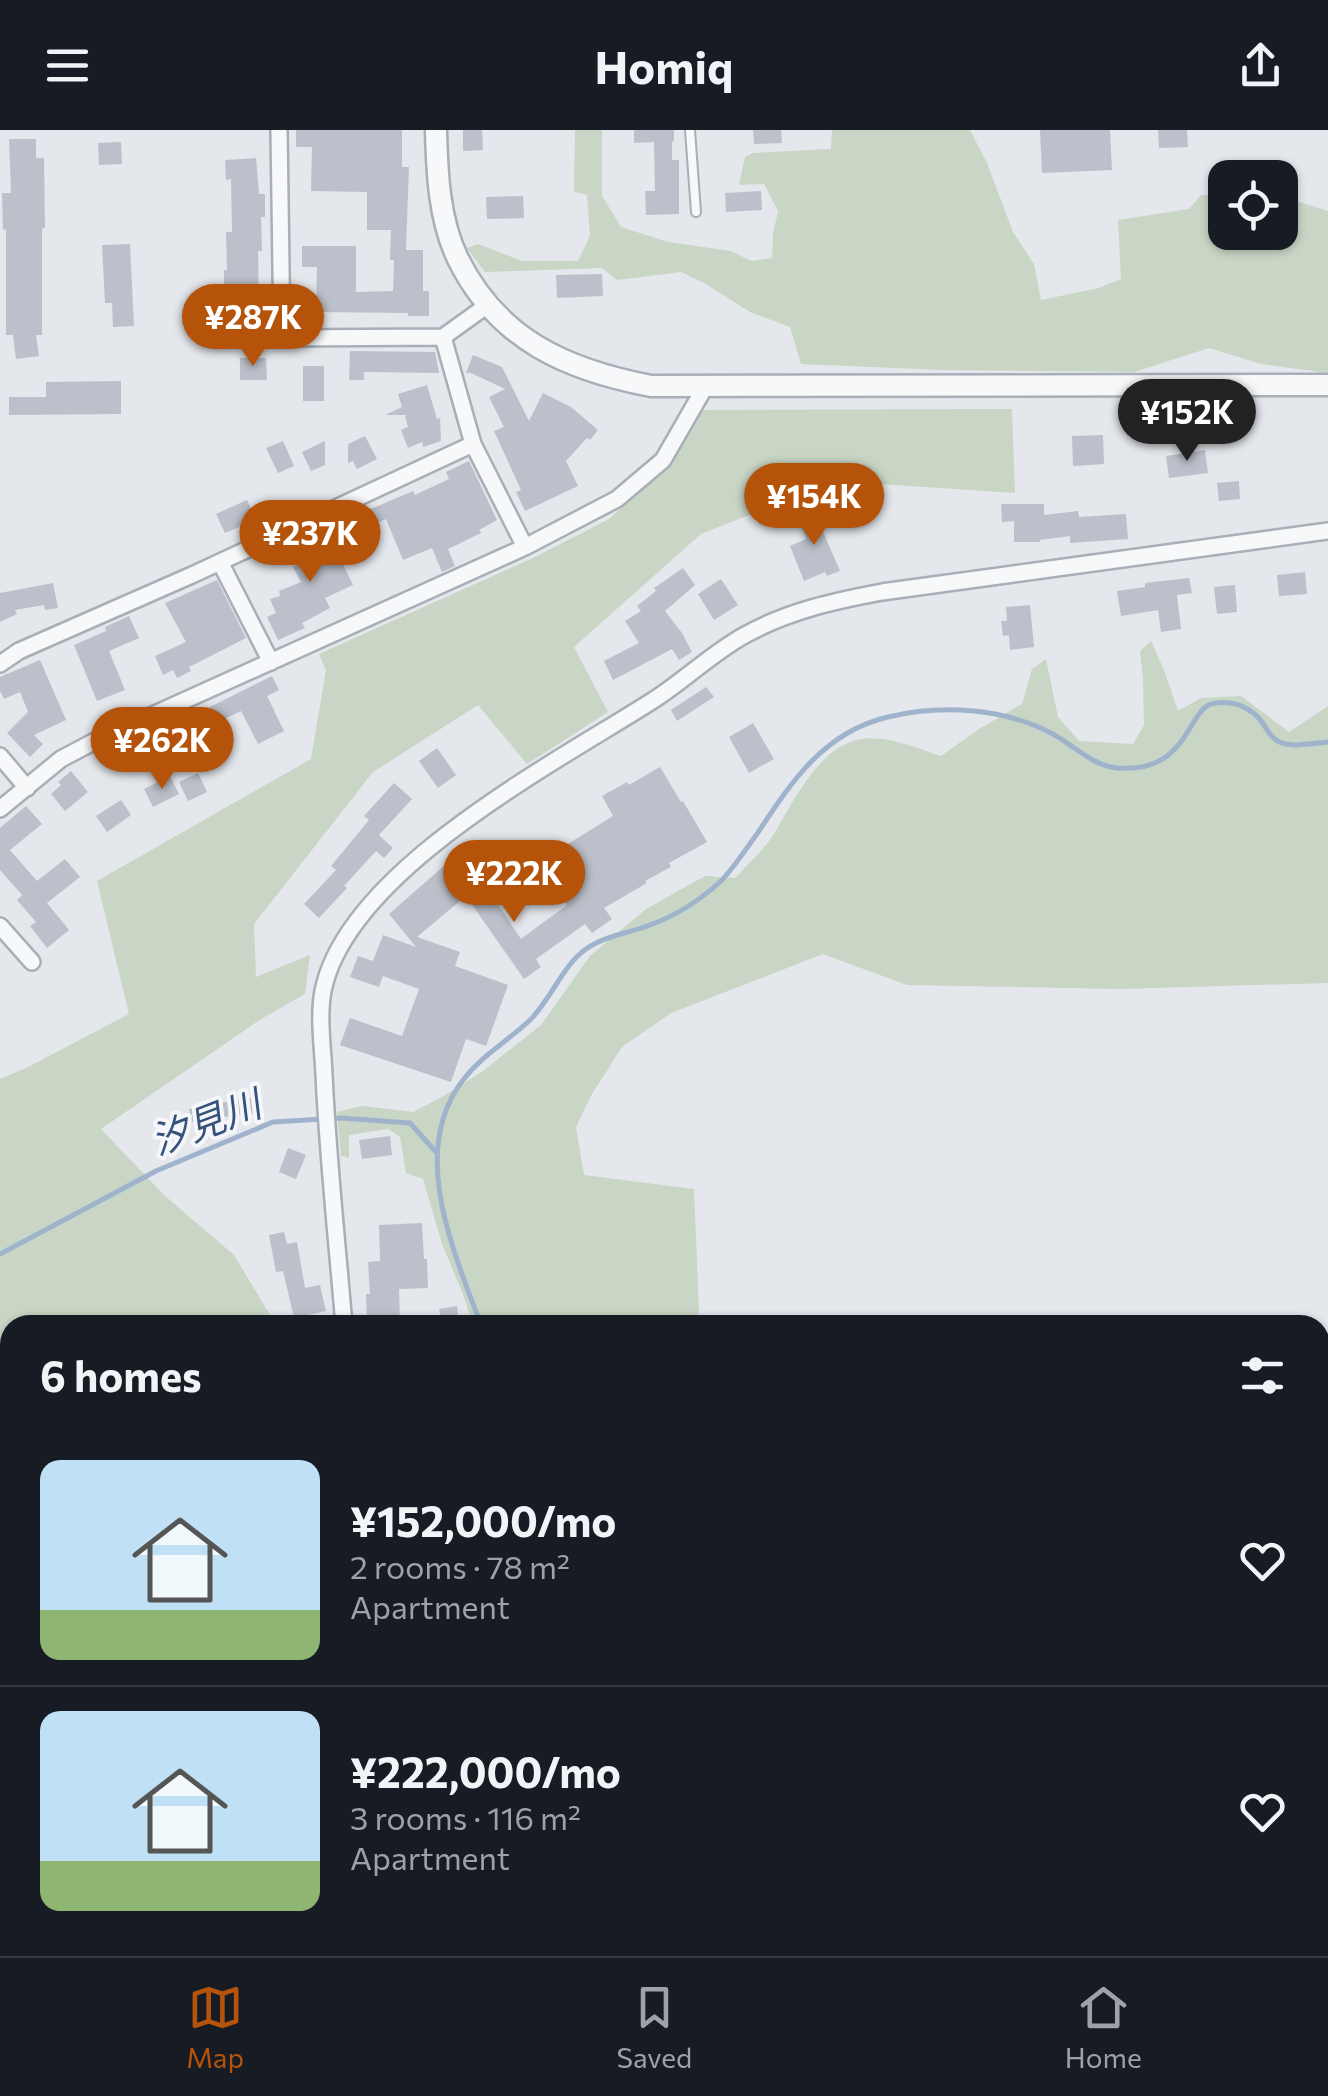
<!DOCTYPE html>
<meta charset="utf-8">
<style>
body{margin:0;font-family:Commissioner,"Noto Sans JP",sans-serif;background:#242831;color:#f1f3f6;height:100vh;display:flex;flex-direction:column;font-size:38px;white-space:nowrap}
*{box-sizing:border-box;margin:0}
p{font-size:32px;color:#9ea1a6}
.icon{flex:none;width:55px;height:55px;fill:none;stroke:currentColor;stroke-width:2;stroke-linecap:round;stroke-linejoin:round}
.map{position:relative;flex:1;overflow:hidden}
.panel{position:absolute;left:0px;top:1185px;width:1330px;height:642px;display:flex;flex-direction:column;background:#171b24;border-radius:30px 30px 0 0;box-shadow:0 2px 8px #0004}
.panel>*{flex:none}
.fabs{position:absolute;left:1208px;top:30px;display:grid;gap:20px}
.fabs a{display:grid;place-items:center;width:90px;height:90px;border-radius:20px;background:#171b24;box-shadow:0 2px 8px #0004;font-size:50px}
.price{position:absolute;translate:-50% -85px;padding:0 22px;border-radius:35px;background:#b45309;color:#fff;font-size:32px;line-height:65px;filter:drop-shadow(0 2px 5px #0008)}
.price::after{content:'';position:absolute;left:50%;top:60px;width:30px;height:22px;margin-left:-15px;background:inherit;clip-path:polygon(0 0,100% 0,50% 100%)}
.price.active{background:#222;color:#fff}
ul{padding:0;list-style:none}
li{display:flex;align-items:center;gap:30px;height:250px;padding:0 40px}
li+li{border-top:2px solid #363941}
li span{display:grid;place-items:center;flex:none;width:280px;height:200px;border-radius:20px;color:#555}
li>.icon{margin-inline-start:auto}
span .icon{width:120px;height:120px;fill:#fffc;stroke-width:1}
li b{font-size:42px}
h2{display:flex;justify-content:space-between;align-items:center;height:120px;padding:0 40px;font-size:42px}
header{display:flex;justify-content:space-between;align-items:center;height:130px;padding:0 40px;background:#171b24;font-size:45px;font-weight:700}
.menu{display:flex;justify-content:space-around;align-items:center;height:140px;border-top:2px solid #363941;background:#171b24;font-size:28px;color:#9ea1a6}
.menu a{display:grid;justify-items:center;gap:5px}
.menu .active{color:#b45309}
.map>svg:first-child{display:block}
.green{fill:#c9d6c5}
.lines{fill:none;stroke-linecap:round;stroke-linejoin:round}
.stream{stroke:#9fb4cc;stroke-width:5}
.building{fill:#bbc0ca}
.service-casing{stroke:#a9aeb7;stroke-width:12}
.minor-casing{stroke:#a9aeb7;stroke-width:20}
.tertiary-casing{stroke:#a9aeb7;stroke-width:25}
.path{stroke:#c2c5cb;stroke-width:2.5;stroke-dasharray:8 8;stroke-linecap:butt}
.service{stroke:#f7f8fa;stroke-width:8}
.minor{stroke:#f7f8fa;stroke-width:15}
.tertiary{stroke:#f7f8fa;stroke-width:20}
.labels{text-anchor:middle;stroke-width:8;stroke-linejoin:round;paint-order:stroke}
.water-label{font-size:38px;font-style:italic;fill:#34527a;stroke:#f4f6f9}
</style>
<header><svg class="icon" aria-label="menu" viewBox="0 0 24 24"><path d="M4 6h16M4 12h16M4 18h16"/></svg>Homiq<svg class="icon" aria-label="share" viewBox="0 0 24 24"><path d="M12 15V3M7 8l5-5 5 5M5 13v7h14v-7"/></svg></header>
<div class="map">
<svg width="1328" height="1826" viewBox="0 0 1328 1826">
<rect width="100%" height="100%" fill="#e4e7ec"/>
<path class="green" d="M575,0H602V66L621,97L668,112L731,121L751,131L772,128L773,104L778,81L764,54L739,55L745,27L753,23L831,19L832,0H970L987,33L1013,102L1034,134L1041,170L1099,158L1121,149L1118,90L1189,79L1201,65L1225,66V102H1280V67L1287,68L1328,81V243L1261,234L1209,218L1134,242L943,240L801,234L790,197L750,182L706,154L681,142L617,150L602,138L485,142L467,118L478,114L522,131H578L590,106L587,65L574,62Z
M1012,279L1015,363L834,351L701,404L574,517L608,582L527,634L478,575L373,642L254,794L256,847L310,825L305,864L261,889L101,999L164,1065L234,1125L276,1195H10V1699L0,1696V949L26,938L129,884L97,751L311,629L326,540L319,524L533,428L609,389L665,336L703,280Z
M1151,511L1164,540L1178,581L1201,568L1241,566L1289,602L1328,576V853L1121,859L907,855L823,824L671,883L622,917L592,964L576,997L584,1045L694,1059L699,1183L693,1195H473L463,1164L442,1114L423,1049L406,1043L400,1007L388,999L349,1005V1028L341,1026L337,982L362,976L413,982L442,967L483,941L541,895L590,826L646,779L705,746L735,748C747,735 762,722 772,707C792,675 817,619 857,610C884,603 916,618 941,626L979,599L1022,574L1032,539L1046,529L1058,587L1079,611L1133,614L1144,595L1143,549L1140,521Z
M188,1818H274L269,1826H180Z"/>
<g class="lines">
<path class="stream" d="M0,1124L156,1041L273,992L341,988L410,993L436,1022
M481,1195C454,1122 408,1021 463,950C482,925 508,911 530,890C551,869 563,835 586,819C604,806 629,803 650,795C675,786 700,770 720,752C734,738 745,720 757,704C792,651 824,602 888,587C941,574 1003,578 1051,603C1072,614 1093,636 1117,638C1192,644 1186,575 1216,573C1234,571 1251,577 1262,592C1266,598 1270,606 1276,610C1288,619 1314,613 1328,612
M58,1826V1818"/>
</g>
<path class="building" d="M296,0H402V37H409L406,120H423V161H429V186H408V183L316,182L317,137H302V116H356V162L393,161L394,130H390L391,100H367V62L311,61L312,17H296Z
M463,0H482L483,20L463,21Z
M634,0H674V11L672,12V30H679V84L646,85L645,61H655L654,12L634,13Z
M753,0H781L782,13L754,14Z
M1040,0H1110L1112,40L1042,43Z
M1158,0H1187L1188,17L1159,18Z
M9,9H36V28H44L45,98H42V205H36L39,226L16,229L13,205H6V99L3,100L2,63H11Z
M121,12L122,34L99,35L98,13Z
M256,28L259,64H265V87H261L262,121H258L259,175H266V202H235V164H224V140H227L226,102H232L231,49L226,50L225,30Z
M761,61L762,80L726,82L725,63Z
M523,66L524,88L487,89L486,67Z
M130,114L134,196L113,197L112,173H105L102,115Z
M602,144L603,166L557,168L556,145Z
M350,221L435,222L439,243L364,242V250H349Z
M473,225L502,237L529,291L543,263L571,277L598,300L590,310L587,308L566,331L578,356L525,381L516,362L521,360L494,301L504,297L489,267L505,259L471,243H466Z
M240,228H266L267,250H240Z
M303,236H324V271H303Z
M121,251V284L9,285V267H46V252Z
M427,255L437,289L440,288L441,311L423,317L422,312L408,318L401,300L408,297L405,286L407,285H385L402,277L398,264Z
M1103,305L1104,334L1073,336L1072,306Z
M365,306L377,329L357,339L353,331L348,333V314Z
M283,311L294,336L278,343L266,318Z
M325,311V335L311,341L302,322Z
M1205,320L1208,343L1169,348L1166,326Z
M469,331L497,390L479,400L481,403L448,419L455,436L442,442L432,418L403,430L386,389L364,399L357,385L413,361L415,365L449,349L446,342Z
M1239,351L1240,369L1219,371L1217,353Z
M247,370L256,390L225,403L216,384Z
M1001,374H1044V385L1078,381L1079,387L1126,384L1128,409L1070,413V406L1040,410V412H1014V391L1002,392Z
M817,378L823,393L820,395L840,441L827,446L825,442L804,451L790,416L806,409L797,386Z
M326,399L353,455L325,468L330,478L302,493L305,498L278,510L267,487L276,483L270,469L280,466L279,461L301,452L293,437L307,430L297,408L314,401L315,404Z
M683,438L695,455L665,481L682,503L692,522L679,530L672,519L613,550L604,531L639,513L625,491L641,481L637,476L656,461L654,458Z
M1305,442L1307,464L1279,466L1277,445Z
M1189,448L1192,463L1177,465L1181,499L1161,502L1158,480L1121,486L1117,461L1145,457V453Z
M721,449L738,475L714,490L698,464Z
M217,450L246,508L189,537L191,541L177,548L173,540L163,545L155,526L186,512L165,473Z
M53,453L58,478L45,480L44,475L15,480L17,484L0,492V463Z
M1235,455L1237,482L1217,484L1214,457Z
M1030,475L1034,517L1010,520L1009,505L1003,506L1001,491H1007L1006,477Z
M129,486L139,508L109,521L125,560L97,571L74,515L106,501L105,497Z
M40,530L66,590L34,605L43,614L30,627L7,603L28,582L20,562L4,569L0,561V547Z
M272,546L279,560L267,566L284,601L258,614L241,581L206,598L198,583Z
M706,557L714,567L677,591L671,580Z
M753,593L774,629L749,643L729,607Z
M133,609L143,630L118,642L108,622Z
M437,618L456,645L438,658L419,631Z
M660,637L681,672L683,671L707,712L669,733L671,737L645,751L647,753L604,778L612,789L592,803L585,794L536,829L541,837L524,849L466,766L417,807L460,822L455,836L508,855L486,916L466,909L451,952L340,915L350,888L402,906L419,859L383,846L379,857L350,847L358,826L373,831L383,805L416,817L389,784L445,735L462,724L473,738L489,728L504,749L488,760L521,809L567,775L563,768L571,763L547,727L613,686L602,666L627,652L629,655Z
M71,641L88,662L65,681L51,664L61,655L58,652Z
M198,643L207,662L188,671L179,652Z
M170,646L179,664L153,677L144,659Z
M394,653L412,669L379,705L393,718L384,728L376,721L344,756L347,758L319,788L304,774L336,740L331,736L369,690L364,686Z
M121,670L131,685L107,702L96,686Z
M26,676L42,694L10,720L37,751L65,729L80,747L47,773L69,800L47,818L30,796L36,792L17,770L22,765L0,740V698Z
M253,967L257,982L191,992L189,979Z
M390,1006L392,1025L362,1029L359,1010Z
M288,1018L306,1025L296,1049L279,1042Z
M422,1093L424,1129H427L428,1158L399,1159L400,1195H367L366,1164H370L368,1132L380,1131L379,1095Z
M284,1102L287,1114L297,1112L305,1158L320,1155L326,1181L294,1188L283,1141L276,1142L269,1105Z
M457,1176L459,1195H442L439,1179Z"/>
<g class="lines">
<g class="service-casing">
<path id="service" d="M690,0L696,82"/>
</g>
<g class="minor-casing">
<path id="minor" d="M279,0L282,208L443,207L489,174
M443,207L473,314L525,417
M220,432L271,532
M0,534L19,521L192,445L473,314
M0,626L27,658
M0,679L61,629L97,610L525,417L617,369L663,330L705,257
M0,796L32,832
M344,1195C337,1112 328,1029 324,945C323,919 318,888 323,861C347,741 555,633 652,571C684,551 712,523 745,505C788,481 834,471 882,462L1328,401
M0,1806L10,1800"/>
</g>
<g class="tertiary-casing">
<path id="tertiary" d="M436,0C437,43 439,90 458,129C498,210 567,240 651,256L1328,255"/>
</g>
<path class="path" d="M650,1818V1826"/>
<use href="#service" class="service"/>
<use href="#minor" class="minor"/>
<use href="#tertiary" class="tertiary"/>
</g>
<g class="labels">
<g class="water-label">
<text transform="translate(206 993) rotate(-21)" y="13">汐見川</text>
</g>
</g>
</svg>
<div class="fabs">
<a><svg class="icon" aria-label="locate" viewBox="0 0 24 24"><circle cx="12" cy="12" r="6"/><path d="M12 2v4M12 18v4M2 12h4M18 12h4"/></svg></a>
</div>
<b class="price" style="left:253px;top:239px">¥287K</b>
<b class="price active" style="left:1187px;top:334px">¥152K</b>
<b class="price" style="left:814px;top:418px">¥154K</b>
<b class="price" style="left:310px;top:455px">¥237K</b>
<b class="price" style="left:162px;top:662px">¥262K</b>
<b class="price" style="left:514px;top:795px">¥222K</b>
<section class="panel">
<h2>6 homes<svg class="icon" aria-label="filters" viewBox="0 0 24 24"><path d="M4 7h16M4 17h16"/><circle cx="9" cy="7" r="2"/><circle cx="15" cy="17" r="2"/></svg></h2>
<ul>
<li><span style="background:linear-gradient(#bfe0f5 75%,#8fb573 0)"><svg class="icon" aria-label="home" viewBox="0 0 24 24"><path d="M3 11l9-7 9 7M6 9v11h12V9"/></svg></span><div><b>¥152,000/mo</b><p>2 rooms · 78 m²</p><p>Apartment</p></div><svg class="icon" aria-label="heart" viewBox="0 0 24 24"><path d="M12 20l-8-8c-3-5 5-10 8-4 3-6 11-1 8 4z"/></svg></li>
<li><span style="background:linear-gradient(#bfe0f5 75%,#8fb573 0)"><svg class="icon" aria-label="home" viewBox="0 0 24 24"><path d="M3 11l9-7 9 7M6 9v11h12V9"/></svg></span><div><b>¥222,000/mo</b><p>3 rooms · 116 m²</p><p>Apartment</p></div><svg class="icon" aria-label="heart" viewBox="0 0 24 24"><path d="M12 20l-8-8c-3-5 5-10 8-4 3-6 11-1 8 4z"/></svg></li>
</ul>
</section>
</div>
<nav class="menu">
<a class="active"><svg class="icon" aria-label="map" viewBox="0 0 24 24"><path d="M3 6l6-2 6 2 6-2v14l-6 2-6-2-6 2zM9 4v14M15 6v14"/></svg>Map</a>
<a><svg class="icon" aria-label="saved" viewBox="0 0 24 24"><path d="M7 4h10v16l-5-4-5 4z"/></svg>Saved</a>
<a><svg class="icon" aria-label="home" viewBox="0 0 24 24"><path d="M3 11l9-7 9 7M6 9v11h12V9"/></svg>Home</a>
</nav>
